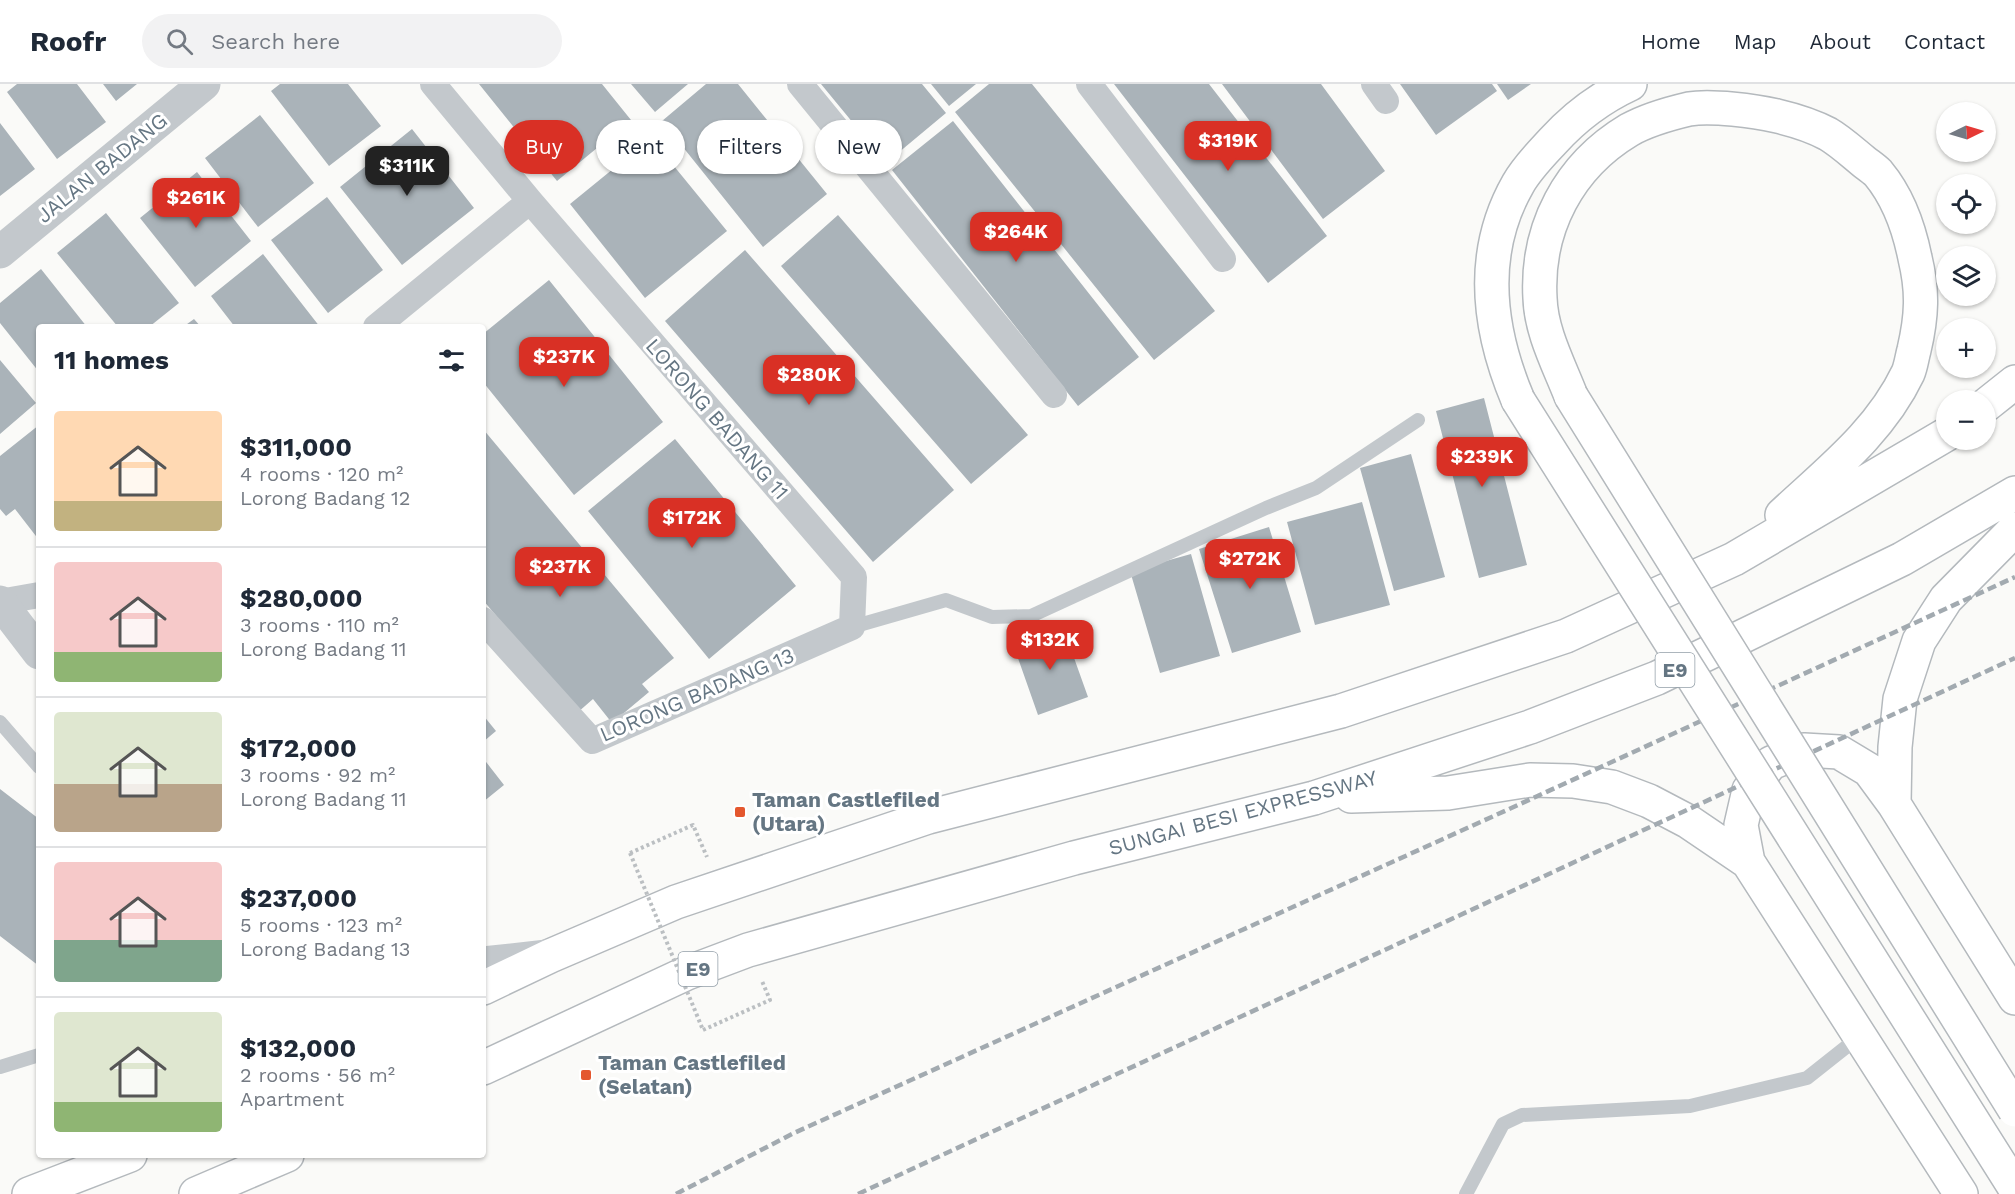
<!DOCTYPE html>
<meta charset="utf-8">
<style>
body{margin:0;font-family:"Work Sans",sans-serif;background:#f2f2f3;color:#1f2937;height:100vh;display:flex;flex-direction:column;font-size:22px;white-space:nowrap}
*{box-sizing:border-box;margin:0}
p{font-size:20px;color:#747a83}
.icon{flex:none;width:33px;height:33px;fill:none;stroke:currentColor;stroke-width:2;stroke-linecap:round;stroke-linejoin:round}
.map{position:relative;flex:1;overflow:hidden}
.drawer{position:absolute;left:36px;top:240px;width:450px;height:834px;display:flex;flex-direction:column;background:#fff;border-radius:6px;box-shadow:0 2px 4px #0004}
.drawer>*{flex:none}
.top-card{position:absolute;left:504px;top:36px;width:570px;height:54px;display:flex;gap:12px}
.needle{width:39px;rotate:85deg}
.tools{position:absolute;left:1936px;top:18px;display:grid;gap:12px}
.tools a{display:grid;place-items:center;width:60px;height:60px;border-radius:50%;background:#fff;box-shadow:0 2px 4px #0004;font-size:30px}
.price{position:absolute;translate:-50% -51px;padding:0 14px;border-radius:12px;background:#d93025;color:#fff;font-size:20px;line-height:39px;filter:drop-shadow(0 2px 3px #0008)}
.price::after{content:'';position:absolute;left:50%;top:36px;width:18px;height:14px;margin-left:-9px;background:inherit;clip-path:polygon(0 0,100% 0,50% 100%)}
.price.selected{background:#222;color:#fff}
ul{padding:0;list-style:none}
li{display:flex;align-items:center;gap:18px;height:150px;padding:0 18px}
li+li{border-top:2px solid #e0e1e3}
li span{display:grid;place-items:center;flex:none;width:168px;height:120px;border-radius:6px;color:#555}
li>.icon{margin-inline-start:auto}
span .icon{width:72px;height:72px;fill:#fffc;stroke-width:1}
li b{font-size:26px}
h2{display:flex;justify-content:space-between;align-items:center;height:72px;padding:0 18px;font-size:26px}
.tag{padding:0 21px;border-radius:27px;background:#fff;box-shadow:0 2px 4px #0004;font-size:21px;line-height:54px}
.tag.selected{background:#d93025;color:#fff}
header{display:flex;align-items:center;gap:36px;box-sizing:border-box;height:84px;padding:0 30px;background:#fff;border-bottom:2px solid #e0e1e3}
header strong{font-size:28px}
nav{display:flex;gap:33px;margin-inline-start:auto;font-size:21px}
.search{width:420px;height:54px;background:#f2f2f3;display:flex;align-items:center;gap:15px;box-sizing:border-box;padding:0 21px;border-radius:33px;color:#747a83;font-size:22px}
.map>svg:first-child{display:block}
.building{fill:#aab3b9}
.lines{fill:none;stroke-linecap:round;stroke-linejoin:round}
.motorway-casing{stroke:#b4b9bd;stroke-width:36}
.path{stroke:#bbbfc2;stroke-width:4;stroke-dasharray:3 3;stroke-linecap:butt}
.service{stroke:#c3c8cc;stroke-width:14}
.minor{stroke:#c3c8cc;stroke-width:26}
.tertiary{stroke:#c3c8cc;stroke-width:33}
.motorway{stroke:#fff;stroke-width:33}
.rail{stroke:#a2aab0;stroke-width:4.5;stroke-dasharray:9 4.5;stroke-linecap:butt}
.motorway-bridge-casing{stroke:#b4b9bd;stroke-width:36;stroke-linecap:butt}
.path-bridge{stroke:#bbbfc2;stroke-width:4;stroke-dasharray:3 3;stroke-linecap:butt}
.motorway-bridge{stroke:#fff;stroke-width:33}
.poi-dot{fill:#e4572e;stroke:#fff;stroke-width:2}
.labels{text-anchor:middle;stroke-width:6;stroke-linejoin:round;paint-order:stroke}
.shield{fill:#fff;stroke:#939fa8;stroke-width:1.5}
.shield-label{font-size:20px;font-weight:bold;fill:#657683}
.street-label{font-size:21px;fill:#657683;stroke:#fff}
.poi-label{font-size:21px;font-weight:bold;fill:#657683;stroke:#fff;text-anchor:start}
</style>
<header>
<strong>Roofr</strong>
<div class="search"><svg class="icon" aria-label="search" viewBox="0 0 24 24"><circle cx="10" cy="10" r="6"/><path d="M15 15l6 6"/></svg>Search here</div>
<nav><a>Home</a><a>Map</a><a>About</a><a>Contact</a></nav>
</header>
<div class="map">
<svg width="2015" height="1110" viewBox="0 0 2015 1110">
<rect width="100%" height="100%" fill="#fafaf8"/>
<path class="building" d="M17,0H77L106,38L57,75L7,8Z
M103,0H137L116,17Z
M280,0H348L381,42L329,82L271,7Z
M479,0H602L631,36L557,97Z
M631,0H688L655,28Z
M706,0H738L827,110L763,163L662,37Z
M821,0H922L946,29L886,79Z
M931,0H976L949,22Z
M989,0H1032L1215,227L1154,276L955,28Z
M1114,0H1209L1327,152L1268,199Z
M1222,0H1321L1385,87L1323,135Z
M1400,0H1492L1497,7L1436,51Z
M1497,0H1531L1508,16Z
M260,31L314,99L258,143L205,74Z
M953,37L1139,273L1078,322L892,86Z
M0,39L35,85L0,112Z
M412,45L474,124L402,181L340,103Z
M651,54L727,147L645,214L570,120Z
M197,88L251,157L195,203L140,134Z
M327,113L383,186L328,229L271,156Z
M106,129L179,219L149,243H118L57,169Z
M838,131L1028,351L971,400L781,182Z
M745,166L954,406L873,478L665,237Z
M263,170L320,243H235L211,212Z
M41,185L87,243H39V288L0,239V219Z
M549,196L663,338L574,411L483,298V250Z
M194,235L201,243H183Z
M0,276L36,319L0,350Z
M1484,314L1527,481L1479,494L1436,327Z
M39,341V456L15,425L6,432L0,425V372Z
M483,345L674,574L642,600L649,608L612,639L593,615L577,629L483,516Z
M675,355L796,502L709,575L588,427Z
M1411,370L1445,493L1394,507L1360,384Z
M1362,418L1390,521L1315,541L1287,438Z
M1269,443L1301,548L1232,569L1199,465Z
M1191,470L1220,572L1160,589L1130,487Z
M1063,543L1088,613L1038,631L1013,560Z
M483,631L496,647L483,658Z
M483,674L504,701L483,718Z
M0,705L39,735V882L0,852Z"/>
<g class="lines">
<g class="motorway-casing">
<path id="motorway" d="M1571,312C1559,281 1541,248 1540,214C1536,144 1569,82 1629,46C1645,37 1672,29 1689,25C1711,21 1755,27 1777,32C1794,36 1813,42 1828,50C1840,57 1852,68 1863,77C1868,81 1874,85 1878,89C1898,113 1909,144 1915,174C1923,207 1922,232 1914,266C1912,273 1911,282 1908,289C1880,348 1828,388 1782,431
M1518,316C1488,245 1478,170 1518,100C1527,84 1541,70 1553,57C1574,34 1602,13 1630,0
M1986,321L2015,298
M1351,712L1448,709L1530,696L1573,697L1612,703L1649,717L1689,738L1748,778
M1894,720L1895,663L1900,615L1919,557L1946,515L2015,445
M483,904L550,872L676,818L928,733L1341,627L1566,552L1734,475L1947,350
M483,984L687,889L748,866L1074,774L1314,714L1530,643L1657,594L1902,475L2015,409
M29,1110L130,1071
M196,1110L287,1071
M1961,1110L1748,778L1741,741L1749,706L1771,679L1804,666L1839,668L1869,686L1894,720L2015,914"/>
</g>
<path class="path" d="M630,769L693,741L707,773
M703,946L770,916L762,897"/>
<path class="service" d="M852,543L946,516L992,533L1031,532L1266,424L1316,404L1418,336
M0,638L39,683
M0,983L39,971
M1466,1110L1503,1040L1522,1031L1690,1022L1807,994L1860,952"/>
<path class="minor" d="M433,0L530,117L854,493L852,543L592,657L483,536
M800,0L1054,311
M1089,0L1223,175
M1374,0L1386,17
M376,243L530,117
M0,518L39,511"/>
<path class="tertiary" d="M0,168L204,0
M0,518L39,569
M483,879L547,872"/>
<use href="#motorway" class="motorway"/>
<path class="rail" d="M676,1110L794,1049L1507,726L2015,493
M858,1110L2015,574"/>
<g class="motorway-bridge-casing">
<path id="motorway-bridge" d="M1571,312L2015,1026
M1518,316L2015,1104"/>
</g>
<path class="path-bridge" d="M630,769L703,946"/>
<use href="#motorway-bridge" class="motorway-bridge"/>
</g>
<g class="poi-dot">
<rect x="734" y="722" width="12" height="12" rx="3"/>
<rect x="580" y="985" width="12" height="12" rx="3"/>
</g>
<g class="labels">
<g class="shield">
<rect x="1655.5" y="569" width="39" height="34" rx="4.5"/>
<rect x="678.5" y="868" width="39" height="34" rx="4.5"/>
</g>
<g class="shield-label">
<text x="1675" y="593">E9</text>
<text x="698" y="892">E9</text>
</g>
<g class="street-label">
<text transform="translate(102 84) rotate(-39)" y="7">JALAN BADANG</text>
<text transform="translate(717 335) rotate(49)" y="7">LORONG BADANG 11</text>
<text transform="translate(697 611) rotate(-23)" y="7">LORONG BADANG 13</text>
<text transform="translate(1243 729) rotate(-15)" y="7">SUNGAI BESI EXPRESSWAY</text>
</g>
<g class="poi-label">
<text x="752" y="723">Taman Castlefiled<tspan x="752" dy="24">(Utara)</tspan></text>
<text x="598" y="986">Taman Castlefiled<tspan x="598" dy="24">(Selatan)</tspan></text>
</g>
</g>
</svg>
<div class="tools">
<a><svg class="needle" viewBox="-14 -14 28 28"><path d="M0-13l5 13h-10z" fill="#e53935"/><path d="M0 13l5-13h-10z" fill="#747a83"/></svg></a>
<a><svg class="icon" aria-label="locate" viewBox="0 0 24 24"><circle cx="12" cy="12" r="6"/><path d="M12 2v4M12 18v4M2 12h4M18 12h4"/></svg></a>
<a><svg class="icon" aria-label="layers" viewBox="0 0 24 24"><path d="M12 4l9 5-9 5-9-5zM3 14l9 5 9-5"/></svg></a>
<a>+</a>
<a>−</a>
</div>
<b class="price" style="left:1228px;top:88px">$319K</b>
<b class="price selected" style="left:407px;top:113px">$311K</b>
<b class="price" style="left:196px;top:145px">$261K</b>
<b class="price" style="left:1016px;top:179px">$264K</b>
<b class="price" style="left:564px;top:304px">$237K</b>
<b class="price" style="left:809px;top:322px">$280K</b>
<b class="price" style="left:1482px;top:404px">$239K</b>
<b class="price" style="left:692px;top:465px">$172K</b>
<b class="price" style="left:1250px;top:506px">$272K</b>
<b class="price" style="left:560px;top:514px">$237K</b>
<b class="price" style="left:1050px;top:587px">$132K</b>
<div class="top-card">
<a class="tag selected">Buy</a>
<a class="tag">Rent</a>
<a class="tag">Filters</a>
<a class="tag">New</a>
</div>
<section class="drawer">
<h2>11 homes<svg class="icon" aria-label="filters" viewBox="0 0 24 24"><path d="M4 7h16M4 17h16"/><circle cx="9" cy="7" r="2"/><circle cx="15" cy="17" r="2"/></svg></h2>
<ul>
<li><span style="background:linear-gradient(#ffd9b3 75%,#c2b280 0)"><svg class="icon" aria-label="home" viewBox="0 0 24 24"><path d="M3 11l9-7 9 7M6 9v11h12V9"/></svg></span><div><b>$311,000</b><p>4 rooms · 120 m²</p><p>Lorong Badang 12</p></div></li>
<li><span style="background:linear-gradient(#f6c9c9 75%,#8fb573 0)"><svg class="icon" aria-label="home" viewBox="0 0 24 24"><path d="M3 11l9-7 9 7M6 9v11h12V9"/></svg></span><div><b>$280,000</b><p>3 rooms · 110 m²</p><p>Lorong Badang 11</p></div></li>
<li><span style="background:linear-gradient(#dfe7d0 60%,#b9a48a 0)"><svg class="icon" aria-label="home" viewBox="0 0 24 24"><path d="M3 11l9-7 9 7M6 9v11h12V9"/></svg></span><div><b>$172,000</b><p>3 rooms · 92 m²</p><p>Lorong Badang 11</p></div></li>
<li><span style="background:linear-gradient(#f6c9c9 65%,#7fa58c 0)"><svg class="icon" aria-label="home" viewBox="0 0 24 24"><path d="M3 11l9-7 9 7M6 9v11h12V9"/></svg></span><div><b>$237,000</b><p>5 rooms · 123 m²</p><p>Lorong Badang 13</p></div></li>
<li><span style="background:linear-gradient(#dfe7d0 75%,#8fb573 0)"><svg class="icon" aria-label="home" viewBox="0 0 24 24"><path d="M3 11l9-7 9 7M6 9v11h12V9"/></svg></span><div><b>$132,000</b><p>2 rooms · 56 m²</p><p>Apartment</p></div></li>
</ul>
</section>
</div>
